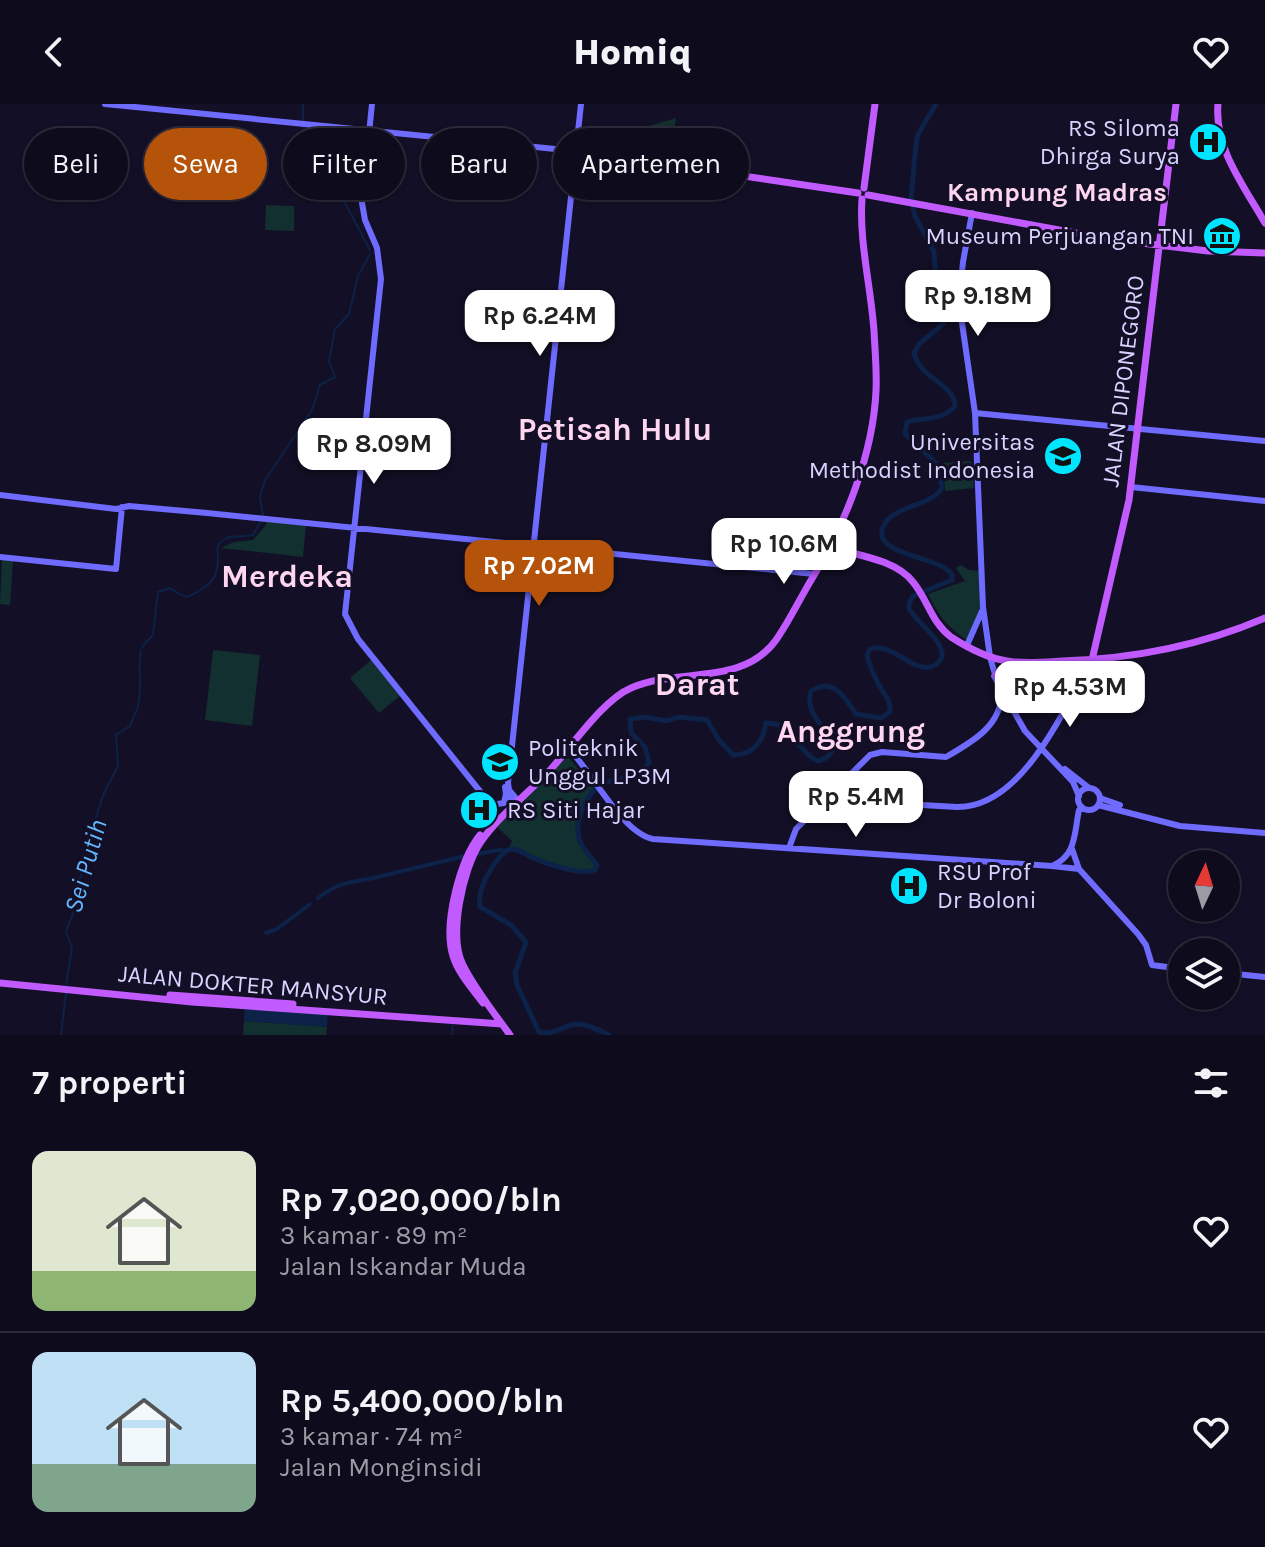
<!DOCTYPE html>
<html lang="id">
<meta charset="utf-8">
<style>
body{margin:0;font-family:Karla,sans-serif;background:#1c1929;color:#f1f3f6;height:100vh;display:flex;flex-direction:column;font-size:30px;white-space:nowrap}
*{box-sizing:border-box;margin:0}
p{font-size:26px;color:#9b9ba3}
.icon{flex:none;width:44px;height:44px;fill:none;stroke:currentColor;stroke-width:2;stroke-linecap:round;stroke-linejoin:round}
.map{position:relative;height:931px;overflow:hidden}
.details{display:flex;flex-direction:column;background:#0e0b1c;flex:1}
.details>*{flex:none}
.banner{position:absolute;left:24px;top:24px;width:800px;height:72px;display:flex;gap:16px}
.needle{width:52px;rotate:4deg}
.tools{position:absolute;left:1168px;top:746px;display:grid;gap:16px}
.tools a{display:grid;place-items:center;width:72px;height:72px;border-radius:50%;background:#0e0b1c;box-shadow:0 2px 6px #0004,0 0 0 2px #2e2b3b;font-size:40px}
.price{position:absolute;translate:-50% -68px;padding:0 18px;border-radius:16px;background:#fff;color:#222;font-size:26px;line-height:52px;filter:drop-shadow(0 2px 4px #0008)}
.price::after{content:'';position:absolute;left:50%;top:48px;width:24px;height:18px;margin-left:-12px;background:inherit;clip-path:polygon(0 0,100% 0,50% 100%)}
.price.current{background:#b45309;color:#fff}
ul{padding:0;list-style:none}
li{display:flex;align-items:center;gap:24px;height:200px;padding:0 32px}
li+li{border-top:2px solid #2e2b3b}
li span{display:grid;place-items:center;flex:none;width:224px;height:160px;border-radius:16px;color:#555}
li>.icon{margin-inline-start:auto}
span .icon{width:96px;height:96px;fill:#fffc;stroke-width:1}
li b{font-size:34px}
h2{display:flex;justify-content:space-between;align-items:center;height:96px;padding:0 32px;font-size:34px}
.chip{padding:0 28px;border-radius:36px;background:#0e0b1c;box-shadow:0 2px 6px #0004,0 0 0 2px #2e2b3b;font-size:28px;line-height:72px}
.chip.current{background:#b45309;color:#fff}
header{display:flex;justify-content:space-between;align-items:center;height:104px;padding:0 32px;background:#0e0b1c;font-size:36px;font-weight:800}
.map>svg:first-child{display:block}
.green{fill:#12302f}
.water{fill:#0c2248}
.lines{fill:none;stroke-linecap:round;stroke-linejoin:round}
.stream{stroke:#0c2248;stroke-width:2}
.canal{stroke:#0c2248;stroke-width:4}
.river{stroke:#0c2248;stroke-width:5}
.secondary{stroke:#6f6bff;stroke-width:6}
.primary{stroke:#c25bff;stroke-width:7}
.labels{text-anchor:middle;stroke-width:6;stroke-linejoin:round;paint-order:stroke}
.poi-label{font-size:24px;fill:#d9d4ff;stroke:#130f26;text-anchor:end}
.street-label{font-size:24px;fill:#d9d4ff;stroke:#130f26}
.neighbourhood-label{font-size:26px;font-weight:bold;fill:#ffd6f0;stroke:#130f26}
.water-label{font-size:26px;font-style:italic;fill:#62b6ff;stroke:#130f26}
.district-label{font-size:32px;font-weight:bold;fill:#ffd6f0;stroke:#130f26}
</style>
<header><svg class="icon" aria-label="back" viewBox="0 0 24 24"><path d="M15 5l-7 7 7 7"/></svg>Homiq<svg class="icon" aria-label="heart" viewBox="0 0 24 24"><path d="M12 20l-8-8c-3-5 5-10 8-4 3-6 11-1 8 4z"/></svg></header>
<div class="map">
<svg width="1265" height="931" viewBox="0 0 1265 931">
<rect width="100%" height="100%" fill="#130f26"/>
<path class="green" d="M676,14L670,58L583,45L582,42Z
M307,23L363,28L365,32L360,94L344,93L316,66Z
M430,37L483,43L478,87L425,82Z
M266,101L294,102V127L265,126Z
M971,357L974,384L945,387L943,359Z
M267,416L306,421L303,453L221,444L234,438L253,436L265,422Z
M2,455L13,456L10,501L0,500Z
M961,461L969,466L980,467L981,502L967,536C947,523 938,511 928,490L965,477L956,464Z
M213,546L260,551L252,622L205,616Z
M371,556L400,592L379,609L350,574Z
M563,654H569L595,685C584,697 573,724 581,740C585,747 592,754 597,761L590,768L552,761L509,745L512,737L497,723Z
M244,917L327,923L326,931H243Z"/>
<path class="water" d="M245,901L328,907L327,923L244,917Z"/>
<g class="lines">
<path class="stream" d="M303,17V0
M304,23L317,69L345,99L370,146
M263,412L260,393L265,376L312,306L320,281L335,273L329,257L335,225L349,210L358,172L370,150
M142,543L153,531L158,488L169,484C187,493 183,497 202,485C214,478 218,469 218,454C218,451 217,445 218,442C224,429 242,434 253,431L261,417
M138,601C143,582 137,565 141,546
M66,882L72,844L66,827L73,810L87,740L104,689L118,662L116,631L130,622L138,603
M61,931L66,889
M452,931L453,919"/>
<path class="canal" d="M477,750L499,746L506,747
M318,794C340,777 352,779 378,773C407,766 436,759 465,752
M266,829L277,825L310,800"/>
<path class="river" d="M609,931C597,925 584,918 571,921C558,925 553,931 539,928L517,881L515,869L526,838L511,821L480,803C478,791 483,777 490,767C493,761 504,746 511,745C517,745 524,749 529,752C544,759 580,772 595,766L597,761C591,753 582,744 579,735C574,716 586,689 603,680C613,674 628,674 640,671L649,658L645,643L631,629L630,615L645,613L667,617L679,613L707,616L719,636L733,651C753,651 763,638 766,619C793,618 797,648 818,657C829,654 832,649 834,639C824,621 804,609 811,587C835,572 845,595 856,610L881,614L890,608C891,593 882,590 877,577C873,569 869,560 867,551L870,545C892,537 916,573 935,561C960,546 911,515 909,504C908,498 911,496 913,492L952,476V471C942,452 871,452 883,423C891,401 935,402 942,383L937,360L905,330L907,318C923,313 943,317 955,302C954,279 921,276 914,249L920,239L943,220L948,205L936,174L934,148L915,112L911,94L916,40L918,30L936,0"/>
<path class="secondary" d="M105,0L575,47
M372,0L362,99L365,116L377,144L381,175L345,510L358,535L491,701L496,714
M972,109L963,158L959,198L975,309L983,503L990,553L996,574
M975,309L1265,337
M1131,383L1265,397
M0,391L116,405L129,402L207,409L814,470
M0,453L116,465L122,403
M968,539L982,507
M994,572L1025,627L1073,678L1079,692
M569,645C593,669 622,729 653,735L1052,762C1077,751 1074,729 1079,706L1082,703
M1065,665L1088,683
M505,683L506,690L515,702
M1078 695a11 11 0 1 1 22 0a11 11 0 1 1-22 0Z
M828,693L853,697L957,703C1023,704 1064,604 1092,556
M1100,694L1120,701
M519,698L509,686L508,679L581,0
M491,701L504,699L506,690
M1098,701L1180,722L1265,729
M789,744L796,725L870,651L882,648L946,653C974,637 1002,621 1002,587
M1072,745L1079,765L1138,830L1146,841L1152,861L1182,865
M1052,762L1079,765
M1226,869L1265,873"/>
<path class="primary" d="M1218,0C1214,44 1244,82 1265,119
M575,47L858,89
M864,84L875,0
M868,91L1108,135L1208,147L1265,149
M829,443C855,451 895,455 913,478C928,496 931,518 951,533C968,544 987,554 1007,557C1024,560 1045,558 1062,557C1133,555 1200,542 1265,514
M1092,556L1129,396L1176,0
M996,571L1008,559
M480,731C460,756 443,820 453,852C458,869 472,884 483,899
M0,879L192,898L502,920
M170,891L293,900
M510,931C494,909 475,885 463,861C448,832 463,765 480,739C499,711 529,689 551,665C573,641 603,596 631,584C678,563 742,583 776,536C790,516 800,494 813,473C845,420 873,351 876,287C877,267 875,247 874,227C871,183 859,138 862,95"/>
</g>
<defs>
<g id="hospital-disc" transform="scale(2)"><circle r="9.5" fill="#00e5ff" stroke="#130f26"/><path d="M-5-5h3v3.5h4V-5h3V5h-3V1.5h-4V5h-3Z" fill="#111"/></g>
<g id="museum-disc" transform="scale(2)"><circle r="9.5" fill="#00e5ff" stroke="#130f26"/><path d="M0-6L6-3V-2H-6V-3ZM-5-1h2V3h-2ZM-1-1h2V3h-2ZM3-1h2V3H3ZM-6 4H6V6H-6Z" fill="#111"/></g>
<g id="university-disc" transform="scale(2)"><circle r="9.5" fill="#00e5ff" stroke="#130f26"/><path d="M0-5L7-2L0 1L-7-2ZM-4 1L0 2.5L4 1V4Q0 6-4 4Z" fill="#111"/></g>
</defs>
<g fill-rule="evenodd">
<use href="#hospital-disc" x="1208" y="38"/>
<use href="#museum-disc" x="1222" y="132"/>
<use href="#university-disc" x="1063" y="352"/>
<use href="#university-disc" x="500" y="658"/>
<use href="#hospital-disc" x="479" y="706"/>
<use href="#hospital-disc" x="909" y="782"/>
</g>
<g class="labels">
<g class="poi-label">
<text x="1180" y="32">RS Siloma<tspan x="1180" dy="28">Dhirga Surya</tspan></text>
<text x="1194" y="140">Museum Perjuangan TNI</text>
<text x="1035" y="346">Universitas<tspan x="1035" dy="28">Methodist Indonesia</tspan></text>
<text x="528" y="652" text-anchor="start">Politeknik<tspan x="528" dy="28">Unggul LP3M</tspan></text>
<text x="507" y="714" text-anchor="start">RS Siti Hajar</text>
<text x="937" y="776" text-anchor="start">RSU Prof<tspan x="937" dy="28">Dr Boloni</tspan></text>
</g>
<g class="street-label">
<text transform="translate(1123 277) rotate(-83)" y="8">JALAN DIPONEGORO</text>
<text transform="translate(253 881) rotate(5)" y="8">JALAN DOKTER MANSYUR</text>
</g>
<g class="neighbourhood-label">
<text x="1057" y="97">Kampung Madras</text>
</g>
<g class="water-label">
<text transform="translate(85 762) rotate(-74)" y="9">Sei Putih</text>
</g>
<g class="district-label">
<text x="615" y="336">Petisah Hulu</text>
<text x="287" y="483">Merdeka</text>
<text x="697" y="591">Darat</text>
<text x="851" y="638">Anggrung</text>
</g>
</g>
</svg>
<div class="tools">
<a><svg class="needle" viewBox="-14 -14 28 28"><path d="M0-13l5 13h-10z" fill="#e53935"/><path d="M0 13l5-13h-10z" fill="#9b9ba3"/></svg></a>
<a><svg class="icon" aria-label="layers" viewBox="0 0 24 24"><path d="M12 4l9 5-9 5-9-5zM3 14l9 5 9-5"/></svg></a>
</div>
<b class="price" style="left:978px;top:234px">Rp 9.18M</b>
<b class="price" style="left:540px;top:254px">Rp 6.24M</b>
<b class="price" style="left:374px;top:382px">Rp 8.09M</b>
<b class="price" style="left:784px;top:482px">Rp 10.6M</b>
<b class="price current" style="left:539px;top:504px">Rp 7.02M</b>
<b class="price" style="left:1070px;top:625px">Rp 4.53M</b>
<b class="price" style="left:856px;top:735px">Rp 5.4M</b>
<div class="banner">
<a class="chip">Beli</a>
<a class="chip current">Sewa</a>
<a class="chip">Filter</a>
<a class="chip">Baru</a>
<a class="chip">Apartemen</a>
</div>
</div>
<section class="details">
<h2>7 properti<svg class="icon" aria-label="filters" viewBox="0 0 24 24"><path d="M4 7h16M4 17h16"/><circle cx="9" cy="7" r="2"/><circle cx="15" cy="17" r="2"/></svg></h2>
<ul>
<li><span style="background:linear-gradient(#dfe7d0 75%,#8fb573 0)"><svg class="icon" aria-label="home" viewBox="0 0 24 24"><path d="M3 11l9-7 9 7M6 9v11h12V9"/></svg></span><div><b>Rp 7,020,000/bln</b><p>3 kamar · 89 m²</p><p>Jalan Iskandar Muda</p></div><svg class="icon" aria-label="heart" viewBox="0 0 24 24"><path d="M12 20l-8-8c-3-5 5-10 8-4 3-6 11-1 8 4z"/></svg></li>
<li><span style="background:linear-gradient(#bfe0f5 70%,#7fa58c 0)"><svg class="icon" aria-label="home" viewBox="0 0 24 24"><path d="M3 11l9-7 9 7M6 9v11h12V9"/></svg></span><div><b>Rp 5,400,000/bln</b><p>3 kamar · 74 m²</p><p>Jalan Monginsidi</p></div><svg class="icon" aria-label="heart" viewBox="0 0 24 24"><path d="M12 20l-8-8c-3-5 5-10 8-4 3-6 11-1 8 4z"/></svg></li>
</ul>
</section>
